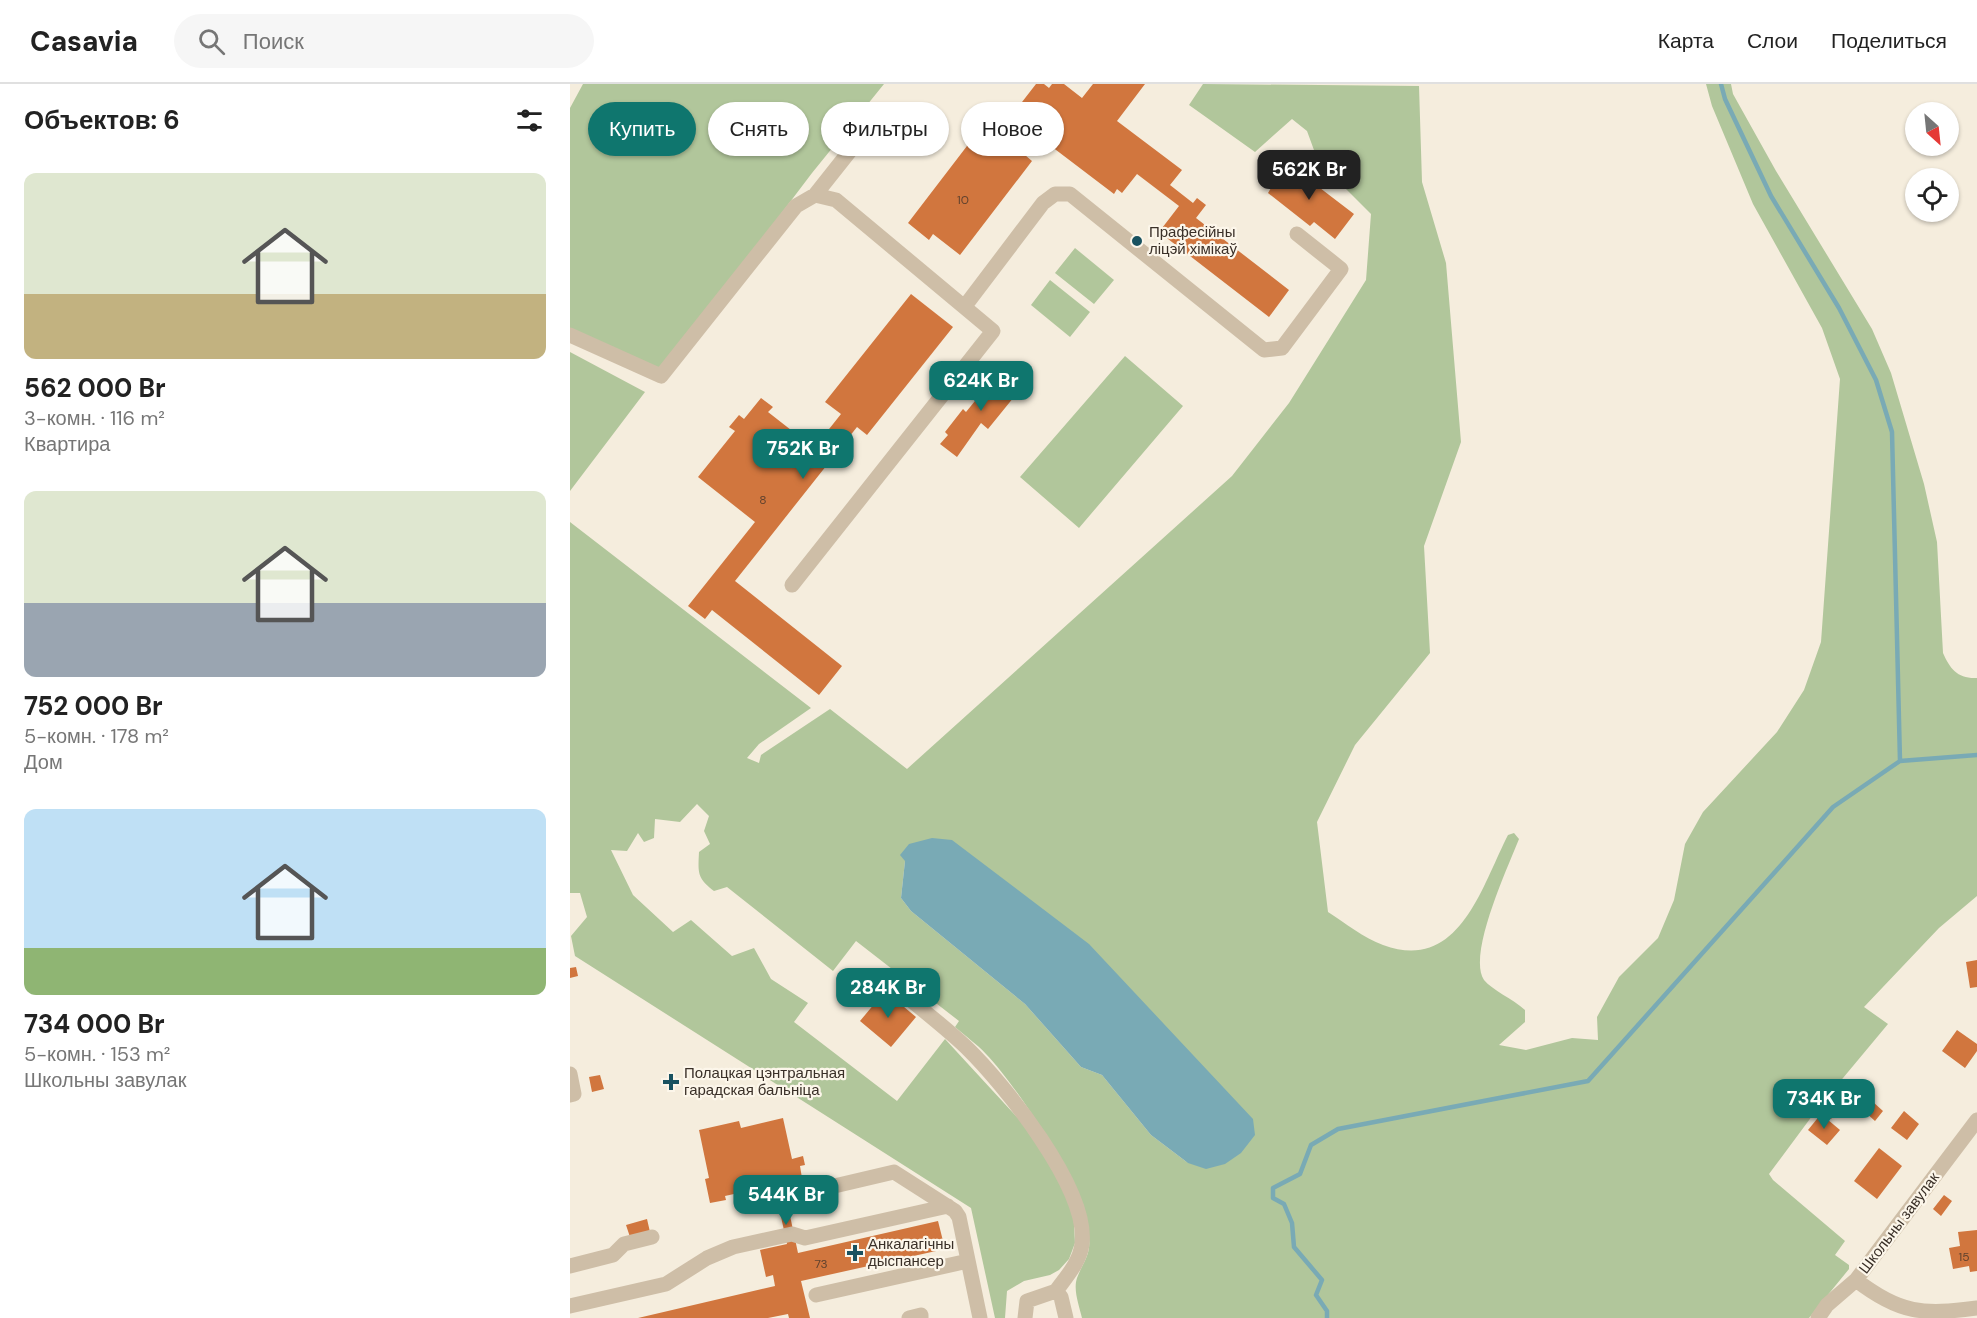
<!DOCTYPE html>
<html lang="ru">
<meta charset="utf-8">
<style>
body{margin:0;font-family:"DM Sans",sans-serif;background:#f6f6f6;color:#222;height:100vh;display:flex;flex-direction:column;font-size:22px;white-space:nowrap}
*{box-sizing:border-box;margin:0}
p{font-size:20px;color:#767676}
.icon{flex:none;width:33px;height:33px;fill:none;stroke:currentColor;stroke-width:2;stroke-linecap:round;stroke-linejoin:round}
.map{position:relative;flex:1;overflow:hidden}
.panel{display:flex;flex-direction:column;background:#fff;width:570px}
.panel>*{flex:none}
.hud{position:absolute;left:18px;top:18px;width:570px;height:54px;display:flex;gap:12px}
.needle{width:39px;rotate:153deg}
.buttons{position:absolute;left:1335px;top:18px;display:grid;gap:12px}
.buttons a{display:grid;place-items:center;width:54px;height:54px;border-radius:50%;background:#fff;box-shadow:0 2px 4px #0004;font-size:30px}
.price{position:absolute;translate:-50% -51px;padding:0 14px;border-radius:12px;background:#0f766e;color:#fff;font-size:20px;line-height:39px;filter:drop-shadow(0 2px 3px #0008)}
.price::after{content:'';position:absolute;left:50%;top:36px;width:18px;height:14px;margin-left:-9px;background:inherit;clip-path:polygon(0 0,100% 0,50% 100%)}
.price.selected{background:#222;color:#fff}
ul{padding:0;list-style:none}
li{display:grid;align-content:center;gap:12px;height:318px;padding:0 24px}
li span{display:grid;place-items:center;height:186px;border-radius:12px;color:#555}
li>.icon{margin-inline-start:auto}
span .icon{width:108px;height:108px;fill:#fffc;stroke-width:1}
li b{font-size:26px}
h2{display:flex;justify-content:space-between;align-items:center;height:72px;padding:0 24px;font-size:26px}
.tag{padding:0 21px;border-radius:27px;background:#fff;box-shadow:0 2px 4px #0004;font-size:21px;line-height:54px}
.tag.selected{background:#0f766e;color:#fff}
header{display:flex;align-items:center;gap:36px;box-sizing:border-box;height:84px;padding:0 30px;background:#fff;border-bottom:2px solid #e0e0e0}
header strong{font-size:28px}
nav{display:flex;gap:33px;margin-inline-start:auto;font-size:21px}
.search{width:420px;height:54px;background:#f6f6f6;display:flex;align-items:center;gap:15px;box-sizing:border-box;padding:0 21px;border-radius:33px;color:#767676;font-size:22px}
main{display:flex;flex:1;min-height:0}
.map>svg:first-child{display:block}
.green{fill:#b1c69b;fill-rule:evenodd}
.water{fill:#79aab5}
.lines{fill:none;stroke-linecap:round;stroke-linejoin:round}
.stream{stroke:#79aab5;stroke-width:4.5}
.building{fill:#d1763e}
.minor{stroke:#cebea7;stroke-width:15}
.poi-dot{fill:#195260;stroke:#fcf6ea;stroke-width:2}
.labels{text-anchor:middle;stroke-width:4.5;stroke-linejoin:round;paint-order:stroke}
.number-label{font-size:12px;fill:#60422e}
.poi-label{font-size:15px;fill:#3a3028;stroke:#fcf6ea;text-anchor:start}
.street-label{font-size:15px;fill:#3a3028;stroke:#fcf6ea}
</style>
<header>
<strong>Casavia</strong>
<div class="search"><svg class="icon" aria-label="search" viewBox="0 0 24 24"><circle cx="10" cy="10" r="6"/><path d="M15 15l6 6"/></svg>Поиск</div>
<nav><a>Карта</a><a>Слои</a><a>Поделиться</a></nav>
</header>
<main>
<section class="panel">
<h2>Объектов: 6<svg class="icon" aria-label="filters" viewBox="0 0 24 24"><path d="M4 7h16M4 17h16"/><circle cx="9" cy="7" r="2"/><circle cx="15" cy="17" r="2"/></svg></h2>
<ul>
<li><span style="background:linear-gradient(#dfe7d0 65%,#c2b280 0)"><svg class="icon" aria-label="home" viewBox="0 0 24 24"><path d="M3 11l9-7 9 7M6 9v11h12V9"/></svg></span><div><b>562 000 Br</b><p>3-комн. · 116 m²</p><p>Квартира</p></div></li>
<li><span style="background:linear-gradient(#dfe7d0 60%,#9aa5b1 0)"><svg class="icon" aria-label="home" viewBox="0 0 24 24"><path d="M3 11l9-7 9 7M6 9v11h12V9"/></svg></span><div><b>752 000 Br</b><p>5-комн. · 178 m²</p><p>Дом</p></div></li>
<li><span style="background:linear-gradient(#bfe0f5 75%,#8fb573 0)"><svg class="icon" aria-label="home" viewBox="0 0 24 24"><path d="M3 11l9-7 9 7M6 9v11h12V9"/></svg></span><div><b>734 000 Br</b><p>5-комн. · 153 m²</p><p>Школьны завулак</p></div></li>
</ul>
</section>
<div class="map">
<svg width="1407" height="1234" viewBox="0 0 1407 1234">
<rect width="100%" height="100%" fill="#f5eddd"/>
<path class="green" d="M13,0H314L242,89L91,288L0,245V24Z
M633,0L849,2L852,98L876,179L891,358L854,462L860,569L785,661L747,738L758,828C775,839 794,854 813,861C889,889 911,804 938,751L944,749L949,755C938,783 897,871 914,896C922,906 943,915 955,926V938L929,961L956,966L1002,954L1028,956L1027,933L1049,893L1088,854L1104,816L1115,760L1133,728L1207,648L1234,606L1251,558L1270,295L1252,244L1183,120L1142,22L1136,0H1161L1163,10L1206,87L1302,245L1321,289L1354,400L1367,458L1373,569C1380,585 1388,595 1407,594V812L1369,844L1294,923L1318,940L1248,1024L1199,1090L1203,1096L1275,1157L1265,1171L1279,1181V1185L1239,1234H512C509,1221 503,1206 507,1194C512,1180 521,1171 519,1155C515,1105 451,1007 416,970C407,960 395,952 385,943L389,937L286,857L263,887L157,803L144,807C127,794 128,789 129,768L140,760L134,747L139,732L127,720L110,738L85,735L84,754L74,758L68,749L57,767L41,766L63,811L103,848L121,836L162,872L184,864L201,895L238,919L224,938L327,1017L375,955L470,1058L503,1121L505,1159L499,1175L489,1186L480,1191L454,1197L437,1207L435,1234H425L401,1124L5,872L1,852L17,833L10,809H0V438L241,624L189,660L177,674L189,679L191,671L260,625L337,685L662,392L719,319L796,196L801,130L748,77L737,47L722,35L685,68L619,21ZM335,777L618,1079L581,1051L532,991L511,983L455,920L341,827L331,814Z
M505,164L544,196L524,220L485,189Z
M480,196L520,228L500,253L461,221Z
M0,268L75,308L0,407Z
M555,272L613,322L509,444L450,393Z"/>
<path class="water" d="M362,754L382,756L519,860L683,1035L685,1051L671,1069L655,1080L636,1085L618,1079L581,1051L532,991L511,983L455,920L341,827L331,814L335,777L330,771L339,760Z"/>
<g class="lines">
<path class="stream" d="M1151,0L1155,15L1201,112L1269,224L1306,296L1322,348L1330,677
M757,1234V1227L746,1211L752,1196L724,1163L722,1139L714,1120L703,1114V1104L730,1090L741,1061L768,1045L1018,997L1263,723L1330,677L1407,671"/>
</g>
<path class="building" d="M466,0H474L479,4L482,0H494L512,14L523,0H575L547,37L612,86L600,101L623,119L627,114L636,121L626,134L719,206L699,233L589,148L609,122L567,90L552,109L547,105L544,110L469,53L455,71L462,77L390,171L363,150L359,156L338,139L410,45L431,62L435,56L427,50Z
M716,78L784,130L765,155L744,138L740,142L698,109L701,104L697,101Z
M341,210L383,243L297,351L287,343L165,497L272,582L249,611L142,526L135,535L118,522L185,438L128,393L165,347L159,343L169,331L174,335L191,314L203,323L198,328L244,364L271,330L255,318Z
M431,285L452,303L418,345L411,339L387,373L370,360L378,351L375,348L393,325L396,328Z
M1407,876V903L1400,904L1396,878Z
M6,883L8,892L0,894V884Z
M315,907L346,933L321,963L290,937Z
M1387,946L1407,960V967L1395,984L1372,967Z
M30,991L34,1005L22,1008L19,993Z
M1292,1008L1298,1012L1289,1023L1284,1018Z
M1259,1010L1273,1021L1261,1035L1248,1024Z
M1303,1018L1313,1027L1305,1037L1295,1028Z
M1334,1027L1349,1040L1337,1056L1321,1044Z
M1251,1030L1270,1046L1257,1061L1238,1046Z
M213,1034L222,1075L233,1072L235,1081L230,1082L232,1094L213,1099L228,1169L368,1137L375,1165L231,1197L240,1234H219L218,1230L198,1234H68L205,1202L203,1191L196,1193L190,1166L217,1160L204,1101L155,1112L156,1116L140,1119L135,1095L139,1094L129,1046L169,1037L171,1044Z
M1309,1064L1332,1082L1307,1115L1284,1097Z
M1374,1111L1382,1117L1371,1132L1363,1125Z
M77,1135L80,1148L60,1153L56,1141Z
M1407,1146V1187L1400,1188L1399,1182L1383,1185L1379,1164L1390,1162L1388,1148Z"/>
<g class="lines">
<path class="minor" d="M245,111L310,29
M395,222L473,119L485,110H500L694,266L712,264L771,185L727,150
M0,251L91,292L226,122L245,111L266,116L423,247L222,501
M329,906C351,925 375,943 396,963C434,1000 519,1105 512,1160C510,1178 496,1193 486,1207
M0,990L4,1010L0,1011
M226,1111L324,1088L385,1127L389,1133L410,1234
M0,1182L43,1171L54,1160L82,1153
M1286,1196C1330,1230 1353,1231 1407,1224
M246,1211L398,1177
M0,1222L96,1200L137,1174L163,1163L222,1150L235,1154L378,1122
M339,1234L351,1231V1234
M455,1234L457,1217L486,1207L491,1213L496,1234
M1248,1234L1257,1221L1286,1196L1407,1036"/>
</g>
<g class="poi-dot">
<circle cx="567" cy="157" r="6"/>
<path d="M98 989h6v6h6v6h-6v6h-6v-6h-6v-6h6z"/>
<path d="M282 1160h6v6h6v6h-6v6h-6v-6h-6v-6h6z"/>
</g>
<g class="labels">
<g class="number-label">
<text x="393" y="120">10</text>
<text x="193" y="420">8</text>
<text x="1394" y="1177">15</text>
<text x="251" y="1184">73</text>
</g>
<g class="poi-label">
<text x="579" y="153">Прафесійны<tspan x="579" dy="17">ліцэй хімікаў</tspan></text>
<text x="114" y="994">Полацкая цэнтральная<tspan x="114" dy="17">гарадская бальніца</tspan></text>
<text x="298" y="1165">Анкалагічны<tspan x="298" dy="17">дыспансер</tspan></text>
</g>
<g class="street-label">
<text transform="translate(1329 1139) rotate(-53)" y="5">Школьны завулак</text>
</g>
</g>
</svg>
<div class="buttons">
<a><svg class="needle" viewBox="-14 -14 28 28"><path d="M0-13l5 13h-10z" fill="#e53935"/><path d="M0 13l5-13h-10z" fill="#767676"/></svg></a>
<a><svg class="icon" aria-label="locate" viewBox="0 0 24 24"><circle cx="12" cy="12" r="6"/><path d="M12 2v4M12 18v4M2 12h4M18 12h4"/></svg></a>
</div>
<b class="price selected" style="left:739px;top:117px">562K Br</b>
<b class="price" style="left:411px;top:328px">624K Br</b>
<b class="price" style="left:233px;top:396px">752K Br</b>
<b class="price" style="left:318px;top:935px">284K Br</b>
<b class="price" style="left:1254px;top:1046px">734K Br</b>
<b class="price" style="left:216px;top:1142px">544K Br</b>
<div class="hud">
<a class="tag selected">Купить</a>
<a class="tag">Снять</a>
<a class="tag">Фильтры</a>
<a class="tag">Новое</a>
</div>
</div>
</main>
